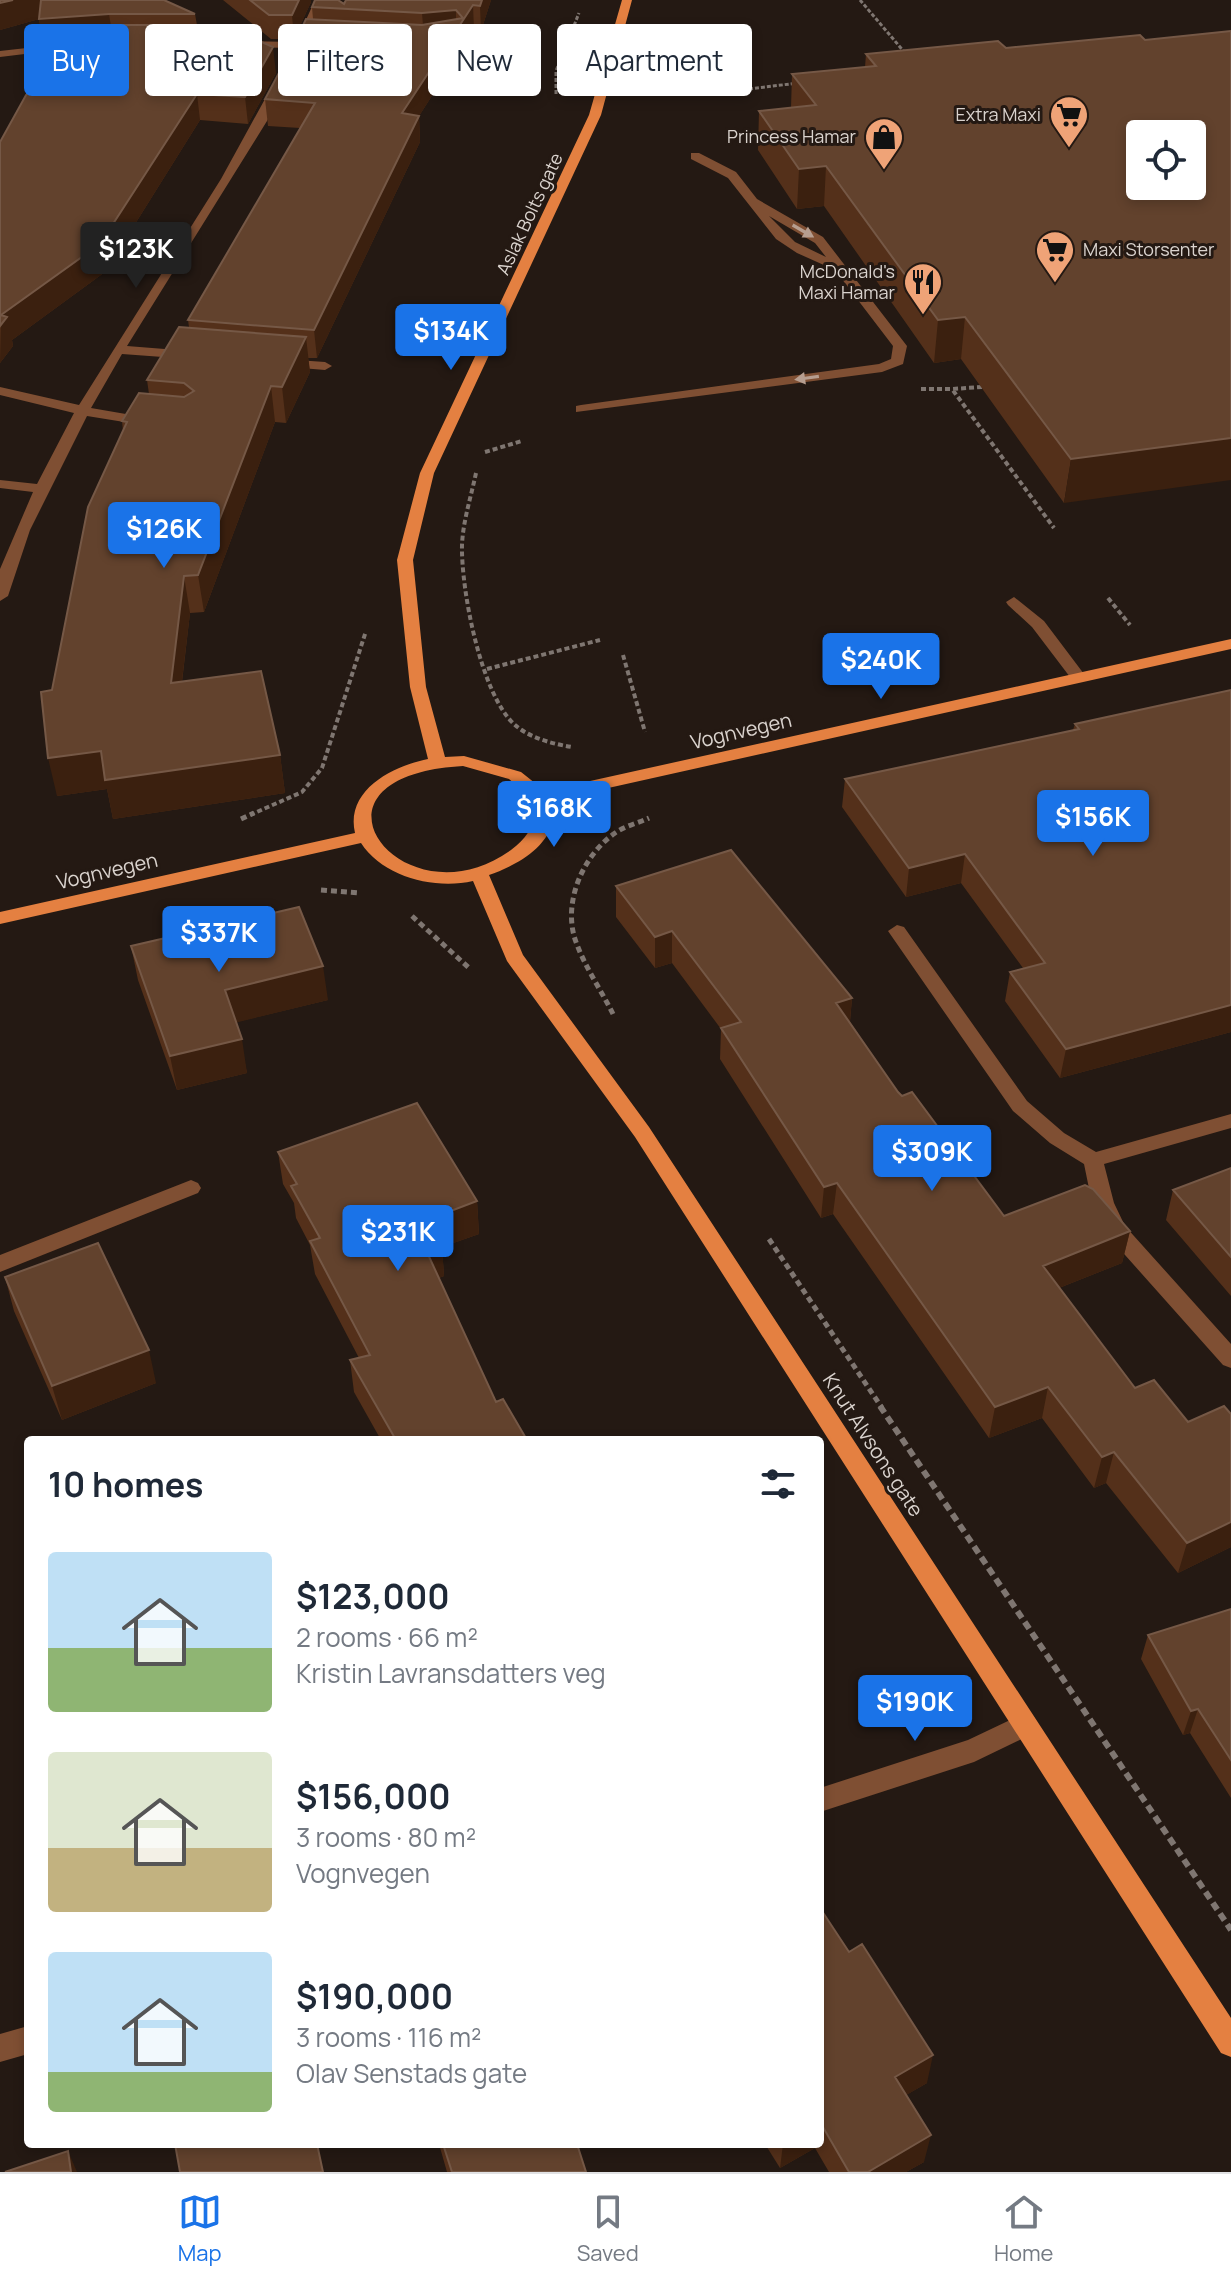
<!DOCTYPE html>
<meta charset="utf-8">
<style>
body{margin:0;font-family:Manrope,sans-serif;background:#f2f2f3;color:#1f2937;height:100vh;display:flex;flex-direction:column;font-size:30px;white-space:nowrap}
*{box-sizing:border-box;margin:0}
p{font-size:26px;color:#747a83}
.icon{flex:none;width:44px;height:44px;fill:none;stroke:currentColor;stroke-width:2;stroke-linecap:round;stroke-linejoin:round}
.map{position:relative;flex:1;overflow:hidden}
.details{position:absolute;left:24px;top:1436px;width:800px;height:712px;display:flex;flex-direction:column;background:#fff;border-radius:8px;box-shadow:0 4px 12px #0003}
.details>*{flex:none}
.guide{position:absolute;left:24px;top:24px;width:800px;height:72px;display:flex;gap:16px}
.fabs{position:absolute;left:1126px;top:120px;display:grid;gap:16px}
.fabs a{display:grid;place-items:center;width:80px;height:80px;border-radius:8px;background:#fff;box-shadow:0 4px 12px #0003;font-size:40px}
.price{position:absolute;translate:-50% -68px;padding:0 18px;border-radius:8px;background:#1a73e8;color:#fff;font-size:26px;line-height:52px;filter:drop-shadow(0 2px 4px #0008)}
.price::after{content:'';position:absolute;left:50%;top:48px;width:24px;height:18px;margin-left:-12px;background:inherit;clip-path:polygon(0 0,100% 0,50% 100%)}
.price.selected{background:#222;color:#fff}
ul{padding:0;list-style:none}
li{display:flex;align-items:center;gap:24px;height:200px;padding:0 24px}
li span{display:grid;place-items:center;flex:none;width:224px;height:160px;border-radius:8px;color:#555}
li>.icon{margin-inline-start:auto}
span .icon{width:96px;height:96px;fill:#fffc;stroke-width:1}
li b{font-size:34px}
h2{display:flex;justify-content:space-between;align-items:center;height:96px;padding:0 24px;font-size:34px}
.pill{padding:0 28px;border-radius:8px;background:#fff;box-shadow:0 4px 12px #0003;font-size:28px;line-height:72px}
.pill.selected{background:#1a73e8;color:#fff}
.menu{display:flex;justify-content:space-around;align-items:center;height:112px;border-top:2px solid #e0e1e3;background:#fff;font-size:22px;color:#747a83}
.menu a{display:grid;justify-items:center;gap:4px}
.menu .selected{color:#1a73e8}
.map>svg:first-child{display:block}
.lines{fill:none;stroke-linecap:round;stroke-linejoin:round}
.path-far3{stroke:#7f7671;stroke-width:3;stroke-dasharray:4 2;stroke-linecap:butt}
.path-far2{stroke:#7f7671;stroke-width:4;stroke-dasharray:5 3;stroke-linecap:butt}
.path-far1{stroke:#7f7671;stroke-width:5;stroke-dasharray:6 4;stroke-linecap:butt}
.path{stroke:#7f7671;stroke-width:6;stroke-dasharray:8 5;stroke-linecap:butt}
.minor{fill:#7f4f33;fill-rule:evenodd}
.major{fill:#e48041;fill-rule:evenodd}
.wall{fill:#54301a}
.shaded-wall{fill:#3b200f}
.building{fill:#62422d;stroke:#755846;stroke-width:2;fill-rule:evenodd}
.oneway{fill:#b69e90}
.labels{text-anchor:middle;stroke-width:6;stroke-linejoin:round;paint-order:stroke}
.far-poi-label{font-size:18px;fill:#dad3ce;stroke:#241913;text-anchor:end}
.far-street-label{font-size:18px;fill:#dad3ce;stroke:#241913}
.street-label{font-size:20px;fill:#dad3ce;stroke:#241913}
</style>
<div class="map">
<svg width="1231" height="2172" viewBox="0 0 1231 2172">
<rect width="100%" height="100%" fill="#241913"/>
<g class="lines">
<path class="path-far3" d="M860,0L906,54
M749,89L798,83
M556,94V71L579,13"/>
<path class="path-far2" d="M982,387L952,389L1054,528
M921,389H952
M485,452L522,441
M476,473C471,497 463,521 462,545C461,590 481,695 515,725C530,738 553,744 572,747
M1108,598L1130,625
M623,655L645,732
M487,669L600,640
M250,815L302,792L322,768L366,631"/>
<path class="path-far1" d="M241,819L254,813
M321,890L359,893
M412,916L469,968
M613,1014C601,990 585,967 576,942C562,904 582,856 615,833C625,826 638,823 649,818
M769,1239L882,1408"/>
<path class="path" d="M880,1406L1231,1930"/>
<path class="minor" d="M315,0H325L307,45L267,121L127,346L190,351L197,355L190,359L122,354L91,408L149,418L156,422L149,426L87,416L30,530L8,596L0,601V569L33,492L0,488V480L37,484L74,413L0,395V387L79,405L221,179L293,48L242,47L237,44L242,41L296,42Z
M62,44L67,47L66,49L0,57V51Z
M691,153H699L736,172L757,199L823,237L907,346L903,364L882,372L576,412V406L581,405L879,364L891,359L893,346L835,270L797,253L776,239L728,178L691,159ZM769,216L815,243L826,257L795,242Z
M282,359L325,362L332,366L325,370L277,366L275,363Z
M1014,597L1044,621L1087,678L1085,681H1073L1032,627L1008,605L1006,602Z
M897,925L904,927L1027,1101L1064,1133L1096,1152L1231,1114V1128L1104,1164L1114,1203L1125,1226L1231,1344V1368L1223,1365L1109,1237L1092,1203L1084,1164L1050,1143L1013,1111L888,931Z
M191,1180L198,1183L201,1188L198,1193L0,1272V1255Z
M1025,1713L1034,1717L1038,1725L1034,1733L974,1762L820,1812V1788L968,1740Z
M28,2026V2054L0,2062V2034Z"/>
<path class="major" d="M622,0H632L601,115L434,473L413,560L426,687L445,757L464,756L521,772L545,791L1231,639V649L550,801C551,807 554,816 553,821C547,849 513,867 489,875L523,955L649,1127L1231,2018V2057L1221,2053L635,1137L507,961L473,881C435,890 383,877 361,843L0,924V912L355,833C345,790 393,766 428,759L410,687L397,560L420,473L589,115ZM463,766L509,779L531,798C537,821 531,835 511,850C403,928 285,776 463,766Z"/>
</g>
<path class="wall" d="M0,0L195,14L197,25L276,73L248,124L200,120L105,272L12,340L13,346L0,363V142L38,83L35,64L41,31L39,19L0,30Z
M223,0H311V2L294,39H271Z
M491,0L481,31L474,30L419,116L420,142L317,358H308L310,372L286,423L275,422L204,612L190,613L182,682L280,755L285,793L113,819L107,789L57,796L52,690L123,431L122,421L149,394L147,380L189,327L188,320L300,128L268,126L265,99L300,58L298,36L313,19L312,7L344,4Z
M1140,35L1064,503L961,359L934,363L824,206L797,209L758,150L759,111L791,108L792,74L865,67L866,54L1006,48Z
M1231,690V1032L1060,1078L1005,1001L1010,972L1023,968L961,883L906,897L842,807L845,779L1073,730L1075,724Z
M616,886L852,998L850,1022L898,1092L1004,1216L1130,1231L1122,1263L1059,1288L1135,1388L1188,1422L1231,1414V1547L1178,1573L1106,1483L1094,1488L1042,1418L989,1438L833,1214L821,1218L720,1059L721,1029L672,963L655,968L616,917Z
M131,946L328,1000L236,1022L247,1073L177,1090L138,980Z
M278,1152L477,1201L479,1234L442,1247L444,1276L439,1278L496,1402L527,1440H381L354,1392L350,1360L359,1358L315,1274L310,1245L296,1218L294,1203L283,1184Z
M1231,1168V1296L1166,1220L1173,1190Z
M5,1277L156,1383L62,1420L14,1311Z
M1231,1609V1798L1190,1733L1183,1735L1141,1659L1148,1635Z
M820,1908L927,2083L906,2095L924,2162L906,2172H829L815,2148L780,2168L765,2144H820Z
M439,2144H577L586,2172H447Z"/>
<path class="shaded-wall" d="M13,0H43L109,14L113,39L44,45L39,19L0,30V3Z
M299,0H311V2L294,39L292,15Z
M482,0H491L481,31L480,6Z
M473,5L474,30L419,116L420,142L317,358L314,330L402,113L424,38L422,13L456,10V30Z
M273,47L276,73L248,124L245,97Z
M197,94L200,120L105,272L12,340L13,346L0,363L1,315Z
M826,166L824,206L797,209L799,169Z
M965,317L961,359L934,363L938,320Z
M306,337L310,372L286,423L282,387Z
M271,386L275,422L204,612L198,575Z
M1231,438V480L1064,503L1071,459Z
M184,576L190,613L177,722L171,683Z
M101,751L280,755L285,793L113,819L107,789L57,796L48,758Z
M965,854L961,883L906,897L909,868Z
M672,931V963L655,968V937Z
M323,966L328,1000L230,1024L225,990Z
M852,998L849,1030L836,1003Z
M1231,1005V1032L1060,1078L1066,1049Z
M242,1039L247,1073L177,1090L170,1056Z
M837,1183L833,1214L821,1218L824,1187Z
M477,1201L479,1234L442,1247L444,1276L429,1282L426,1250L427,1220Z
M1130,1231L1122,1263L1036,1297L1043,1266Z
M149,1350L156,1383L62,1420L52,1386Z
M1048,1387L1042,1418L989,1438L995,1407Z
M1114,1452L1106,1483L1094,1488L1102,1457Z
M1231,1522V1547L1178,1573L1187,1543Z
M1198,1709L1190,1733L1183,1735L1191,1711Z
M933,2055L927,2083L889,2105L895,2077Z
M931,2135L924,2162L906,2172H868Z
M783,2144H815V2148L780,2168Z
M68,2151L77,2172H71Z"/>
<path class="building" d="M0,0H13L0,3Z
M41,0H164L195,14H109L39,19Z
M250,0H299L292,15H269Z
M315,0H338L344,4L346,0H482L480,6L473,5L402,113L419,116L314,330L188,320L315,103L265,99L289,54L315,65L320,54L298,36L306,19L422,25L463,18L456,10L422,13L312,7Z
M109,25H223L273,47L245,97L197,94L100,244L1,315L7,317L0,326V142L26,95L57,63L35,64L38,31Z
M1231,31V438L1071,459L965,317L938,320L826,166L799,169L759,111L816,105L792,74L876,66L866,54L998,41L1006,48L1140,35L1145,40ZM1140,134H1192V186H1140Z
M179,327L306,337L282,387L271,386L198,575L184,576L171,683L261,671L280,755L105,780L101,751L48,758L41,692L52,690L88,507L127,422L122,421L139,393L184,397L194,391L184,383L147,380Z
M1231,690V1005L1066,1049L1010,972L1045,963L965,854L909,868L845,779L1079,729L1075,724Z
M731,850L852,998L836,1003L898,1092L902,1096L912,1092L1004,1216L1085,1185L1093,1189L1130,1231L1043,1266L1135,1388L1154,1380L1188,1422L1224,1406L1231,1414V1522L1187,1543L1114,1452L1102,1457L1048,1387L995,1407L837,1183L824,1187L721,1028L741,1022L672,931L655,937L616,886Z
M299,907L323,966L225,990L242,1039L170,1056L131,946Z
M417,1103L477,1201L427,1220L442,1244L426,1250L496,1402L503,1399L527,1440H396L350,1360L370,1355L310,1241L320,1238L291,1186L297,1184L278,1152Z
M1231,1168V1257L1173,1190Z
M98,1243L149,1350L52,1386L5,1277Z
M1231,1609V1760L1198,1709L1191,1711L1148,1635Z
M820,1908L849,1952L862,1944L933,2055L895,2077L931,2135L868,2172H849L820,2122Z
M175,2144H317L323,2172H180Z
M443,2144H577L586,2172H452Z
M68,2151L71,2172H5Z"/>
<defs><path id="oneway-solid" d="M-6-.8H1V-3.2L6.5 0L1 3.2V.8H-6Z" transform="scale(2)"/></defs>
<g class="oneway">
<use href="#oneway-solid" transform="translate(803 231) rotate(30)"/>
<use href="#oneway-solid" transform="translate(807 378) rotate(172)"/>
</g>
<defs>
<g id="supermarket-pin" transform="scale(2)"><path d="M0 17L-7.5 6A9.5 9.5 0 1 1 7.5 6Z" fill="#efa377" stroke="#241913"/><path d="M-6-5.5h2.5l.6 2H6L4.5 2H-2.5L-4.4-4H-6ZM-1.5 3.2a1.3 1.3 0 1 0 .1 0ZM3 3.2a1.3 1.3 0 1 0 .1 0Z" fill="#111"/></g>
<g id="shop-pin" transform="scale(2)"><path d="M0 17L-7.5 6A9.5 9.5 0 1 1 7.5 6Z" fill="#efa377" stroke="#241913"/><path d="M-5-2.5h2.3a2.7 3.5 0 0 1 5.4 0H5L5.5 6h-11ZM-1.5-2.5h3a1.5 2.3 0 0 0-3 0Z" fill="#111"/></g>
<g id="restaurant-pin" transform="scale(2)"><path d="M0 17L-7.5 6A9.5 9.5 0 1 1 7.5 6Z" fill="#efa377" stroke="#241913"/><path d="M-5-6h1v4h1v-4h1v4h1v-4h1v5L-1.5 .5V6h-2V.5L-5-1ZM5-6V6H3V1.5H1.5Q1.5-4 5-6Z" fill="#111"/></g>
</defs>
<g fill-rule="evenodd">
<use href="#supermarket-pin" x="1069" y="115"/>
<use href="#shop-pin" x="884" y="137"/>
<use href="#supermarket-pin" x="1055" y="250"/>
<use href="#restaurant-pin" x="923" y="282"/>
</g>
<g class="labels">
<g class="far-poi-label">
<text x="1041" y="121">Extra Maxi</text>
<text x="856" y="143">Princess Hamar</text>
<text x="1083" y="256" text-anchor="start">Maxi Storsenter</text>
<text x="895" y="278">McDonald's<tspan x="895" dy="21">Maxi Hamar</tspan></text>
</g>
<g class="far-street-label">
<text transform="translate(530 214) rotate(-65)" y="6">Aslak Bolts gate</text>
</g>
<g class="street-label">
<text transform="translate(741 731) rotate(-13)" y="7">Vognvegen</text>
<text transform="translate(107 871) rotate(-13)" y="7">Vognvegen</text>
<text transform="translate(873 1445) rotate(57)" y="7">Knut Alvsons gate</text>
</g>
</g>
</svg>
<div class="fabs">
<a><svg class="icon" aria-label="locate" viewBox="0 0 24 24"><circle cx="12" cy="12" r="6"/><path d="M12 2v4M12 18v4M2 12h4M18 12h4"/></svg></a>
</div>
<b class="price selected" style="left:136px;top:290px">$123K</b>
<b class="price" style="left:451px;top:372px">$134K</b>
<b class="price" style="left:164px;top:570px">$126K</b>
<b class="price" style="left:881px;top:701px">$240K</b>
<b class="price" style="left:554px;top:849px">$168K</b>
<b class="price" style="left:1093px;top:858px">$156K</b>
<b class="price" style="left:219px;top:974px">$337K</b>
<b class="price" style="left:932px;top:1193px">$309K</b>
<b class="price" style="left:398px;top:1273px">$231K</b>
<b class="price" style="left:915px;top:1743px">$190K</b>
<div class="guide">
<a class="pill selected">Buy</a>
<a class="pill">Rent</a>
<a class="pill">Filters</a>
<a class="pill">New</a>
<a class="pill">Apartment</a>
</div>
<section class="details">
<h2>10 homes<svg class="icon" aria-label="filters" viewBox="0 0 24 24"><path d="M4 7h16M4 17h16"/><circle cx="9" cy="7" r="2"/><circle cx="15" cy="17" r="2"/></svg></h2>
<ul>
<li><span style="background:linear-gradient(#bfe0f5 60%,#8fb573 0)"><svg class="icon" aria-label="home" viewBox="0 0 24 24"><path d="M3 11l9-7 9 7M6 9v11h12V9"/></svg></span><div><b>$123,000</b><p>2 rooms · 66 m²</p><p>Kristin Lavransdatters veg</p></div></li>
<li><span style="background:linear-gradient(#dfe7d0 60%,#c2b280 0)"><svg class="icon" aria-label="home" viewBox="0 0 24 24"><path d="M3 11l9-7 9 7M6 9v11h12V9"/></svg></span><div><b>$156,000</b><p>3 rooms · 80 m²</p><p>Vognvegen</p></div></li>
<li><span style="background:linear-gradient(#bfe0f5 75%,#8fb573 0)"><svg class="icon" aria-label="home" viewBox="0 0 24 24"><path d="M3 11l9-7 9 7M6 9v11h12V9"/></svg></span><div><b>$190,000</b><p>3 rooms · 116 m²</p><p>Olav Senstads gate</p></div></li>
</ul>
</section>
</div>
<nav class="menu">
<a class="selected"><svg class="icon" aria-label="map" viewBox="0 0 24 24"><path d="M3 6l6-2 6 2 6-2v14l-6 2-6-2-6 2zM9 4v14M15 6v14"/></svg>Map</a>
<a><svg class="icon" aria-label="saved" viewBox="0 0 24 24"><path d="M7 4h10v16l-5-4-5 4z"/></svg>Saved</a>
<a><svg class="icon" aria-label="home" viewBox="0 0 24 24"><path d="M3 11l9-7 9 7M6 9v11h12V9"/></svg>Home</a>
</nav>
